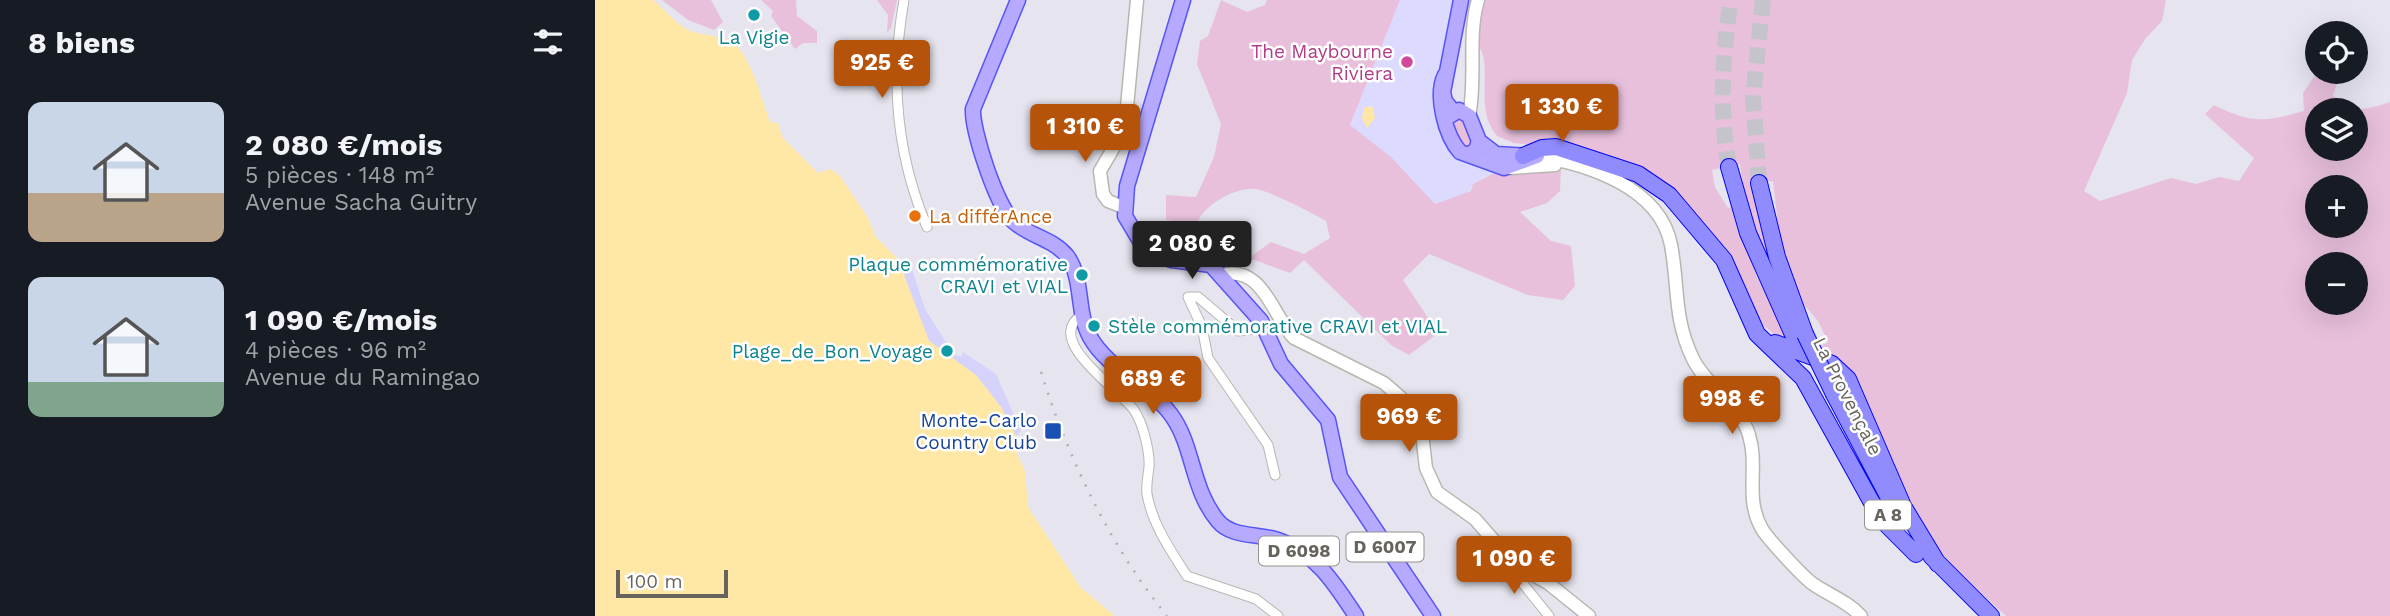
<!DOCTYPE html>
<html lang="fr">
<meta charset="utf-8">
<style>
body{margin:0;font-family:"Work Sans",sans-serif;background:#20242c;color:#f1f3f6;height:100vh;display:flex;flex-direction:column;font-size:26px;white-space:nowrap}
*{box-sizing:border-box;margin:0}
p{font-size:23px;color:#9ea1a6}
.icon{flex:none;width:38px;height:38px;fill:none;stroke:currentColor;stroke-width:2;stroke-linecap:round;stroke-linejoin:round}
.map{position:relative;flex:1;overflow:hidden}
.details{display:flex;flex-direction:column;background:#171b24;width:595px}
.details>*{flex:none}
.tools{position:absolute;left:1710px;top:21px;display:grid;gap:14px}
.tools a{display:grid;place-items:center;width:63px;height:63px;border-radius:50%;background:#171b24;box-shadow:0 7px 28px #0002;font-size:35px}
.scale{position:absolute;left:21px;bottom:18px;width:112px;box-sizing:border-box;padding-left:7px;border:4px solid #66645c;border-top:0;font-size:19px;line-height:24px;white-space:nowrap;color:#66645c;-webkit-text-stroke:5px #fff;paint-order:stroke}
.price{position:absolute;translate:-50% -60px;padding:0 16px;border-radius:7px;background:#b45309;color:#fff;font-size:23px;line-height:46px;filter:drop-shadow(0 2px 4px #0008)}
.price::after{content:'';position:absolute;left:50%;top:42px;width:21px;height:16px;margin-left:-10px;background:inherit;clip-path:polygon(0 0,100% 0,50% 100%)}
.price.current{background:#222;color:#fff}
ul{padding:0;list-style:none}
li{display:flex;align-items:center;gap:21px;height:175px;padding:0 28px}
li span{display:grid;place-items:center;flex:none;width:196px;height:140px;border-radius:14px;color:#555}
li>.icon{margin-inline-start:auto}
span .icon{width:84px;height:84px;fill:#fffc;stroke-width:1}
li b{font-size:30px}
h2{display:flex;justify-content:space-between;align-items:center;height:84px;padding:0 28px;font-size:30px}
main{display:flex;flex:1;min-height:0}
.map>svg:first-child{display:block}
.commercial{fill:#dcdaff}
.green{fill:#e8c0dc;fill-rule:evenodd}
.sand{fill:#d5d3fc}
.water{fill:#ffe7a5}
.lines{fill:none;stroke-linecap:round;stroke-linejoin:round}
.highway-tunnel{stroke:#c5c4ca;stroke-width:16;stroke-dasharray:16 8;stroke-linecap:butt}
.street-casing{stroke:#b8b7b0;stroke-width:11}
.secondary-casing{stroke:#b8b7af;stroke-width:15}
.primary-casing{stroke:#5755f8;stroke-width:17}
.highway-casing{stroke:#0005f4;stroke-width:18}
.street{stroke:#fff;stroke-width:9}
.secondary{stroke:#fff;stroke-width:12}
.primary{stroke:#b5aaff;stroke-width:14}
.highway{stroke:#908cff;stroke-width:16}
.rail{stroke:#b1b0af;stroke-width:2.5;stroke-dasharray:2 9;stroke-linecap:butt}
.highway-bridge-casing{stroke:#0005f4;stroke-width:18;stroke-linecap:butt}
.highway-bridge{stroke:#908cff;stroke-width:16}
.culture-dot{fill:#0f9aa8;stroke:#fff;stroke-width:2.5}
.hotel-dot{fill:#d1479c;stroke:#fff;stroke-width:2.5}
.food-dot{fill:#e8710a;stroke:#fff;stroke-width:2.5}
.transit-dot{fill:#1a4fb4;stroke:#fff;stroke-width:2.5}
.labels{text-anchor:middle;stroke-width:5;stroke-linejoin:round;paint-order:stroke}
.shield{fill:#fff;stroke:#94928d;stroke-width:2}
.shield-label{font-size:18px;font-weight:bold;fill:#66645c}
.culture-label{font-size:19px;fill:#0d838f;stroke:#fff;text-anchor:end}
.hotel-label{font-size:19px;fill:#b23c85;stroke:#fff;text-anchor:end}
.food-label{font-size:19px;fill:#c56008;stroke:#fff;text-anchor:start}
.street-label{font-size:19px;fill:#66645c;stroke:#fff}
.transit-label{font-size:19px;fill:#164399;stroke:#fff;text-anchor:end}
</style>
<main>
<section class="details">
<h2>8 biens<svg class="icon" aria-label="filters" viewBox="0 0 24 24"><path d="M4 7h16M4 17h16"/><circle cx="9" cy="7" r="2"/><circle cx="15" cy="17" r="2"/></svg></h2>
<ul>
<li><span style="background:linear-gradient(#c9d6e8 65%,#b9a48a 0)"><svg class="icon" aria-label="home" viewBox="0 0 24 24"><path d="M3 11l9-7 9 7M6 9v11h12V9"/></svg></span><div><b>2 080 €/mois</b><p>5 pièces · 148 m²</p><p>Avenue Sacha Guitry</p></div></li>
<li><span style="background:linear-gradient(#c9d6e8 75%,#7fa58c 0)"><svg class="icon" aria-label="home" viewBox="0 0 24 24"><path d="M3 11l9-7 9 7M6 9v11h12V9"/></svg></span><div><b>1 090 €/mois</b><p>4 pièces · 96 m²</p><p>Avenue du Ramingao</p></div></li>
</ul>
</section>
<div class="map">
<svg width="1795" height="616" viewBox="0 0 1795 616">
<rect width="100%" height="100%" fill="#e5e4ef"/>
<path class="commercial" d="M805,0H861L846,130L858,156L897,174L888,177L868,196L840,204L796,157L755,125Z"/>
<path class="green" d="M67,0H116L128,22L119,30L93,20Z
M166,0H201L202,16L222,31V43H208L200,49L176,16L178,11Z
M282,0H302L296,28L292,33L293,15Z
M626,0L652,12L670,5L672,0H805L755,125L796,157L840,204L876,191L878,184L897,174L966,169L965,191L952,203L925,212L956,241L976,246L980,286L968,300L933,295L834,254L808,280L843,333L814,355L796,345L709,260L695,273L654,258L676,242L709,254L735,238L731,221C718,213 674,191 661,189C640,187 609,205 602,223L571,220V195L601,197L619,157L626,124L602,64L605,41L613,36Z
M886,0H1571L1567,21L1550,39L1537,60L1532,93L1489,191L1505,201L1576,178L1601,184L1624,177L1644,181L1659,158L1610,114L1619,105C1658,124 1668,122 1709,111L1708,93L1722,72H1746L1738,95C1757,114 1771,110 1795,102V616H1411L1361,570L1323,523L1263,380C1252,366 1232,363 1224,347L1233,342L1223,321L1205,300L1186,250L1178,181L1158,183L1188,292C1166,250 1151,212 1145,164L1117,170L1120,187L1133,208L1136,207L1162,277L1194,341L1182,337L1166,323L1136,258L1081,195L938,145L919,143L902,136C877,107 901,65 881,42ZM1722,110H1760V149H1722ZM1722,187H1760V226H1722ZM1722,264H1760V303H1722Z
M867,117L878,140L875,148L867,147L858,119Z"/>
<path class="sand" d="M316,266L330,309L359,355L366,357L368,352L401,374L426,431L421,436L406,407L381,376L334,341L307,270Z"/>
<path class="water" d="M0,0H58C69,8 79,22 91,29C106,37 131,34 142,46C159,66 166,98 175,122L183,123L187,137L223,173L236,169L245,176L273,218L280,236L303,259L334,341L381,375L406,407L421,436V452L430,471L433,507L486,588L520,616H0Z
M777,106L780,118L772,128L767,118L769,108Z"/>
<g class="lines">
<path class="highway-tunnel" d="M1134,167C1124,110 1127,56 1136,0
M1164,183L1158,97L1168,0"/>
<g class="street-casing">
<path id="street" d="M309,0C295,78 301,154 332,227
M487,315C447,340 525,390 539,410C548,423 555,452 554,467C553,476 551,485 552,494C557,524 576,551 592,576L661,599L683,616
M670,328L643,331L603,297H593L607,327L613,358L673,445L680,475
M925,569V580L954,616"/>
</g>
<g class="secondary-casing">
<path id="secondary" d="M874,116C882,77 872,38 883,0
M942,156C992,164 1065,187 1076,245C1084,287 1078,318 1098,359C1112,387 1146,407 1154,435C1164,467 1149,498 1167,529C1173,539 1208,577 1218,584C1234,595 1252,601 1266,616
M915,168L960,165
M528,207L513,201L508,194L505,171L530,128L542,0
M626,275C668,264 677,315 699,338L789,383L805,397L819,411L826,425L831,468L842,492L880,519L919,564L953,583L994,616"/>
</g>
<g class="primary-casing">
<path id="primary" d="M423,0L378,109C377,131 402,208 419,222C436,237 457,238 472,256C489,279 481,312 495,337C514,371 558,386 579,419C599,450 597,490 623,521C637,538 663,533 683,540C721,553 740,584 761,616
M588,0L532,186L530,216L548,246L560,255L577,260L616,265L666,321L686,364L733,420L745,477L838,616
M850,75C840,95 850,135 865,152L909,168L942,156
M858,111L850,101L848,92L866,0
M853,117L864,110L874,116L884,141L881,150L873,155
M884,141L901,154L933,156"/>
</g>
<g class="highway-casing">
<path id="highway" d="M928,156L947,148L961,147L1043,174L1074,195L1129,260L1162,334L1208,378L1276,501L1291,524L1321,554
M1134,167L1153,233L1200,339
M1164,183L1182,257L1210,334
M1180,343L1237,364L1253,379L1308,506L1343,564
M1239,394L1294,498
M1336,556L1396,616"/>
</g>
<use href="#street" class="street"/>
<use href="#secondary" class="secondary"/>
<use href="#primary" class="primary"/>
<use href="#highway" class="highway"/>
<path class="rail" d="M446,372C473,458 515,546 572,616"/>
<g class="highway-bridge-casing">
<path id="highway-bridge" d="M1210,334L1239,394"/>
</g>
<use href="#highway-bridge" class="highway-bridge"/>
</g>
<g class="culture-dot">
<circle cx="159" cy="15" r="7"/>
<circle cx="487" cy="275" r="7"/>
<circle cx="499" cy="326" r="7"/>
<circle cx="352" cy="351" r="7"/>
</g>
<circle class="hotel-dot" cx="812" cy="62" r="7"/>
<circle class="food-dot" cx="320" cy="216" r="7"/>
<rect class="transit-dot" x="449" y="422" width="18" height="18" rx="3.5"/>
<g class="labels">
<g class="shield">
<rect x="1270" y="500.5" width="46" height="29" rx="5"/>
<rect x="751.5" y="532.5" width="77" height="29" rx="5"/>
<rect x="664" y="536.5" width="80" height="29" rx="5"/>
</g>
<g class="shield-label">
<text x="1293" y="521">A 8</text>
<text x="790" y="553">D 6007</text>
<text x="704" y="557">D 6098</text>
</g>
<g class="culture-label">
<text x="159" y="44" text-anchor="middle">La Vigie</text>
<text x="473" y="271">Plaque commémorative<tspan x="473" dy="22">CRAVI et VIAL</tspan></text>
<text x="513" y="333" text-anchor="start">Stèle commémorative CRAVI et VIAL</text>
<text x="338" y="358">Plage_de_Bon_Voyage</text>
</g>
<g class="hotel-label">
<text x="798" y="58">The Maybourne<tspan x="798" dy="22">Riviera</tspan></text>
</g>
<g class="food-label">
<text x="334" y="223">La différAnce</text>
</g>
<g class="street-label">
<text transform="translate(1253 396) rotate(63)" y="7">La Provençale</text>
</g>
<g class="transit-label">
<text x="442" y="427">Monte-Carlo<tspan x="442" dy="22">Country Club</tspan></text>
</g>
</g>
</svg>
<div class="tools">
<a><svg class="icon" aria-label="locate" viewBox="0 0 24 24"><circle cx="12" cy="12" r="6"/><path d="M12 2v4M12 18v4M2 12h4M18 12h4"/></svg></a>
<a><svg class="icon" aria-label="layers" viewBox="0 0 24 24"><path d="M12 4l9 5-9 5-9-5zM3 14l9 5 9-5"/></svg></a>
<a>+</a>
<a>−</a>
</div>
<div class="scale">100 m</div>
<b class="price" style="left:287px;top:100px">925 €</b>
<b class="price" style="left:967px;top:144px">1 330 €</b>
<b class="price" style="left:490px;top:164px">1 310 €</b>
<b class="price current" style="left:597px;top:281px">2 080 €</b>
<b class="price" style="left:558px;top:416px">689 €</b>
<b class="price" style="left:1137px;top:436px">998 €</b>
<b class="price" style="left:814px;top:454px">969 €</b>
<b class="price" style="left:919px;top:596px">1 090 €</b>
</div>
</main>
